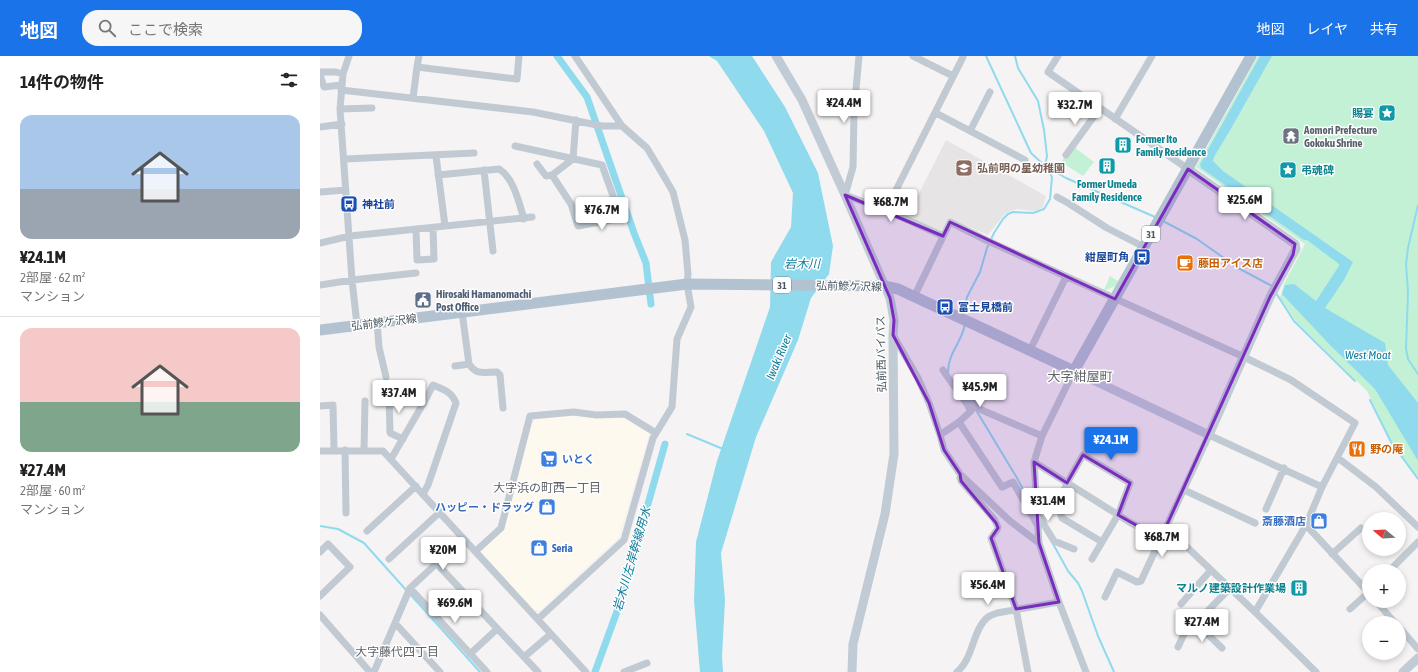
<!DOCTYPE html>
<html lang="ja">
<meta charset="utf-8">
<style>
body{margin:0;font-family:"Asap Condensed","Noto Sans JP",sans-serif;background:#f6f6f6;color:#222;height:100vh;display:flex;flex-direction:column;font-size:15px;white-space:nowrap}
*{box-sizing:border-box;margin:0}
p{font-size:13px;color:#767676}
.icon{flex:none;width:22px;height:22px;fill:none;stroke:currentColor;stroke-width:2;stroke-linecap:round;stroke-linejoin:round}
.map{position:relative;flex:1;overflow:hidden}
.panel{display:flex;flex-direction:column;background:#fff;width:320px}
.panel>*{flex:none}
.needle{width:26px;rotate:288deg}
.tools{position:absolute;left:1042px;top:456px;display:grid;gap:8px}
.tools a{display:grid;place-items:center;width:44px;height:44px;border-radius:50%;background:#fff;box-shadow:0 2px 6px #0003;font-size:20px}
.price{position:absolute;translate:-50% -34px;padding:0 9px;border-radius:4px;background:#fff;color:#222;font-size:13px;line-height:26px;filter:drop-shadow(0 1px 2px #0008)}
.price::after{content:'';position:absolute;left:50%;top:24px;width:12px;height:9px;margin-left:-6px;background:inherit;clip-path:polygon(0 0,100% 0,50% 100%)}
.price.selected{background:#1a73e8;color:#fff}
ul{padding:0;list-style:none}
li{display:grid;align-content:center;gap:8px;height:212px;padding:0 20px}
li+li{border-top:1px solid #e0e0e0}
li span{display:grid;place-items:center;height:124px;border-radius:12px;color:#555}
li>.icon{margin-inline-start:auto}
span .icon{width:72px;height:72px;fill:#fffc;stroke-width:1}
li b{font-size:17px}
h2{display:flex;justify-content:space-between;align-items:center;height:48px;padding:0 20px;font-size:17px}
header{display:flex;align-items:center;gap:24px;box-sizing:border-box;height:56px;padding:0 20px;background:#1a73e8;color:#fff}
header strong{font-size:19px}
nav{display:flex;gap:22px;margin-inline-start:auto;font-size:14px}
.search{width:280px;height:36px;background:#f6f6f6;display:flex;align-items:center;gap:10px;box-sizing:border-box;padding:0 14px;border-radius:16px;color:#767676;font-size:15px}
main{display:flex;flex:1;min-height:0}
.map>svg:first-child{display:block}
.commercial{fill:#fdf9ef}
.education{fill:#e6e4e5}
.green{fill:#c3f1d5}
.water{fill:#90daee}
.lines{fill:none;stroke-linecap:round;stroke-linejoin:round}
.stream{stroke:#90daee;stroke-width:2}
.canal{stroke:#90daee;stroke-width:7}
.street{stroke:#c1cad2;stroke-width:7}
.secondary{stroke:#c1cbd6;stroke-width:9}
.primary{stroke:#b3c2d1;stroke-width:11}
.marked{fill:#7b2cbf;fill-opacity:0.2;stroke:#7b2cbf;stroke-width:3;stroke-linejoin:round}
.labels{text-anchor:middle;stroke-width:3;stroke-linejoin:round;paint-order:stroke}
.shield{fill:#fff;stroke:#808990;stroke-width:1}
.shield-label{font-size:10px;font-weight:bold;fill:#4a5661}
.culture-label{font-size:11px;font-weight:bold;fill:#0d838f;stroke:#fff;text-anchor:end}
.worship-label{font-size:11px;font-weight:bold;fill:#5b616d;stroke:#fff;text-anchor:start}
.education-label{font-size:11px;font-weight:bold;fill:#785e54;stroke:#fff;text-anchor:start}
.transit-label{font-size:11px;font-weight:bold;fill:#164399;stroke:#fff;text-anchor:start}
.food-label{font-size:11px;font-weight:bold;fill:#c56008;stroke:#fff;text-anchor:start}
.street-label{font-size:11px;fill:#4a5661;stroke:#fff}
.service-label{font-size:11px;font-weight:bold;fill:#4e5e75;stroke:#fff;text-anchor:start}
.shop-label{font-size:11px;font-weight:bold;fill:#366cbe;stroke:#fff;text-anchor:start}
.water-label{font-size:12px;font-style:italic;fill:#0c7c9b;stroke:#fff}
.neighbourhood-label{font-size:12px;fill:#5f6368;stroke:#fff}
.quarter-label{font-size:13px;fill:#5f6368;stroke:#fff}
</style>
<header>
<strong>地図</strong>
<div class="search"><svg class="icon" aria-label="search" viewBox="0 0 24 24"><circle cx="10" cy="10" r="6"/><path d="M15 15l6 6"/></svg>ここで検索</div>
<nav><a>地図</a><a>レイヤ</a><a>共有</a></nav>
</header>
<main>
<section class="panel">
<h2>14件の物件<svg class="icon" aria-label="filters" viewBox="0 0 24 24"><path d="M4 7h16M4 17h16"/><circle cx="9" cy="7" r="2"/><circle cx="15" cy="17" r="2"/></svg></h2>
<ul>
<li><span style="background:linear-gradient(#a9c7e8 60%,#9aa5b1 0)"><svg class="icon" aria-label="home" viewBox="0 0 24 24"><path d="M3 11l9-7 9 7M6 9v11h12V9"/></svg></span><div><b>¥24.1M</b><p>2部屋 · 62 m²</p><p>マンション</p></div></li>
<li><span style="background:linear-gradient(#f6c9c9 60%,#7fa58c 0)"><svg class="icon" aria-label="home" viewBox="0 0 24 24"><path d="M3 11l9-7 9 7M6 9v11h12V9"/></svg></span><div><b>¥27.4M</b><p>2部屋 · 60 m²</p><p>マンション</p></div></li>
</ul>
</section>
<div class="map">
<svg width="1098" height="616" viewBox="0 0 1098 616">
<rect width="100%" height="100%" fill="#f5f3f3"/>
<path class="commercial" d="M253,360L304,362L329,378L299,481L220,554H212L160,496L184,474L211,367L216,363Z"/>
<path class="education" d="M626,84L726,140L723,151L718,154L712,155L698,153L690,155L684,159L668,179L628,162L621,175L587,161Z"/>
<path class="green" d="M938,0H1098V422L1071,385L1047,335L976,265L960,242L964,228L985,188L876,111Z
M754,91L774,106L763,120L741,106Z
M790,220L798,225L795,230L786,234H784Z"/>
<path class="water" d="M389,0H432L465,51L498,117L513,190L509,218L491,242L478,284L436,381L401,497L405,544L402,601L403,616H380L374,544L376,486L397,405L450,251L451,206L471,171L473,137L444,75L397,5Z
M940,0H952L909,76L894,101L893,105L903,115L1033,206L1024,224L1005,252L1065,287L1068,309L1098,347V405L1055,333L1010,289L962,238L965,229L974,228L996,245L1019,210V208L987,184H984L881,112L880,108Z"/>
<g class="lines">
<path class="stream" d="M666,0L711,97L725,110L746,122L835,161
M1098,149L1088,192L1086,208L1088,236L1086,293L1088,303L1098,318
M843,165L877,183L918,212L952,230
M956,237L974,265L1035,325
M643,260L647,241L660,216L667,192L674,177L683,163L688,158L693,156L713,157L724,153L730,143L732,121L725,110L727,100L724,74L718,45L698,12L695,0
M628,316C628,297 642,286 645,268
M636,327L643,333L652,349
M1050,344L1071,386L1098,423
M656,354L697,422L713,452
M367,378L403,393
M0,470L18,473L44,487L87,535
M732,486L748,515L758,527L762,535L778,580L794,616
M90,538L160,616"/>
<path class="canal" d="M237,0L267,41L314,177L326,207L331,248
M275,616L299,550L345,388"/>
<path class="street" d="M29,0L23,18L20,53L32,224L37,269
M539,0L534,56L533,111L525,139L566,154L623,180
M593,0L633,20
M738,0L728,16L868,113
M97,11L197,23L199,0
M0,16H16L23,18
M0,19L4,31L21,29
M21,34L213,56L282,70H302
M93,42L97,11L99,0
M20,53L52,52
M616,57L705,104
M795,63L832,0
M0,71L22,68
M650,75L670,36
M195,90L282,109L301,162L258,170L251,148L232,119L253,103L256,64
M746,99L780,52
M116,100L125,170
M25,103L154,97
M217,108L226,120L232,119
M164,114L173,195
M118,119L179,113C194,122 199,147 204,163
M0,136L26,134
M737,141L748,147L787,172L824,191
M566,154L643,1V0
M96,173L97,204L114,203L113,172
M0,187L30,180L212,161
M0,229L32,224L96,217
M594,241L630,166L666,184L924,301L971,324L1035,367L1002,431
M142,256L149,308C157,320 164,316 177,316L180,319L183,352
M57,267L59,291L66,321
M573,279L598,322L609,347L620,379L624,394L640,418L690,465L719,487
M710,294L746,221
M135,310L149,308
M754,315L722,380L714,406L719,487L739,546L766,616
M93,336L107,341
M69,337L70,377L83,383
M653,341L657,352L722,380
M0,350L13,349L14,394
M639,366L682,431L693,426L718,470
M620,379L639,366L651,355C643,340 632,329 623,314
M25,394L26,457
M44,394L45,345
M0,395H63L266,616
M1018,402L1056,431L1098,471
M71,403L107,341L113,329C123,333 132,336 136,347L108,429L103,438
M714,406L811,467L823,473L846,471L935,556L996,616
M640,422L641,425L674,463L678,471L677,474L671,482L696,553L708,616
M864,434L935,467
M946,453L964,412
M718,459L734,485L754,493
M986,469L1049,537
M47,475L96,430
M158,493L181,472L210,360L254,356L276,359L305,358L336,377
M0,496L8,488L30,511L0,540
M1012,498L1041,472
M69,503L120,456
M772,503L798,459L810,427L763,399L747,427L738,449L742,462L782,486
M117,508L218,616
M1069,515L1098,486
M90,532L167,616
M785,541L797,516L817,526L821,525L889,379L1002,431L986,469L935,556
M1056,545L1075,567
M861,548L891,514
M1030,553L1049,536
M0,559L50,616
M218,563L304,484L333,382L352,351L357,283L371,251L367,228L368,218L365,184L353,136L342,117L327,92L302,70L255,0
M75,567L120,616
M876,567L902,592
M1079,571L1098,593
M858,591L865,576L876,567L910,532
M150,598L177,573
M204,601L231,578
M54,616L90,532L143,483
M304,616L327,607
M637,616C654,602 652,574 668,561C671,559 674,558 677,557L739,546"/>
<path class="secondary" d="M456,0L482,44L525,139L570,242L574,264L573,279L574,398L565,458L533,588L532,616
M754,315L889,379L950,241L976,193L975,188L868,113
M1083,616L1098,602"/>
<path class="primary" d="M0,274L367,228L564,230L578,233L754,315L931,0"/>
</g>
<path class="marked" d="M868,113L975,188L973,199L950,241L846,471L823,473L798,459L810,427L763,399L747,427L714,406L719,487L739,546L696,553L671,482L678,472L676,467L641,425L640,418L624,394L609,347L573,279L574,264L570,242L525,139L623,180L630,166L795,243Z"/>
<defs>
<g id="sight-square" transform="scale(0.9)"><rect x="-9" y="-9" width="18" height="18" rx="4" fill="#0f9aa8" stroke="#fff"/><path d="M0-6L1.8-2.2L6-1.7L2.9 1.2L3.7 5.4L0 3.3L-3.7 5.4L-2.9 1.2L-6-1.7L-1.8-2.2Z" fill="#fff"/></g>
<g id="temple-square" transform="scale(0.9)"><rect x="-9" y="-9" width="18" height="18" rx="4" fill="#6b7280" stroke="#fff"/><path d="M0-6L5-2H3V0L6.5 2.5H4V6H1.5V3h-3V6H-4V2.5H-6.5L-3 0V-2H-5Z" fill="#fff"/></g>
<g id="building-square" transform="scale(0.9)"><rect x="-9" y="-9" width="18" height="18" rx="4" fill="#0f9aa8" stroke="#fff"/><path d="M-4-6H4V6H1V3H-1V6H-4ZM-2.5-4.3h1.7v1.8h-1.7ZM.8-4.3h1.7v1.8H.8ZM-2.5-1h1.7V.8h-1.7ZM.8-1h1.7V.8H.8Z" fill="#fff"/></g>
<g id="school-square" transform="scale(0.9)"><rect x="-9" y="-9" width="18" height="18" rx="4" fill="#8d6e63" stroke="#fff"/><path d="M0-5L7-2L0 1L-7-2ZM-4 1L0 2.5L4 1V4Q0 6-4 4Z" fill="#fff"/></g>
<g id="bus-square" transform="scale(0.9)"><rect x="-9" y="-9" width="18" height="18" rx="4" fill="#1a4fb4" stroke="#fff"/><path d="M-5-6H5V4H4V6H2V4H-2V6H-4V4H-5ZM-3.5-4V0h7V-4ZM-3.5 1.2v1.5H-2V1.2ZM2 1.2v1.5H3.5V1.2Z" fill="#fff"/></g>
<g id="cafe-square" transform="scale(0.9)"><rect x="-9" y="-9" width="18" height="18" rx="4" fill="#e8710a" stroke="#fff"/><path d="M-5.5-4.5H6V0H3Q3 3.5 0 3.5H-2.5Q-5.5 3.5-5.5 0ZM3-3.2v2h1.7v-2ZM-6 4.5H4V6H-6Z" fill="#fff"/></g>
<g id="civic-square" transform="scale(0.9)"><rect x="-9" y="-9" width="18" height="18" rx="4" fill="#5c6f8a" stroke="#fff"/><path d="M-.6-6.5H3V-4.5H.6V-3L4-1V1h2V6H-6V1h2V-1L-.6-3ZM-1.2 2.5V6h2.4V2.5Z" fill="#fff"/></g>
<g id="restaurant-square" transform="scale(0.9)"><rect x="-9" y="-9" width="18" height="18" rx="4" fill="#e8710a" stroke="#fff"/><path d="M-5-6h1v4h1v-4h1v4h1v-4h1v5L-1.5 .5V6h-2V.5L-5-1ZM5-6V6H3V1.5H1.5Q1.5-4 5-6Z" fill="#fff"/></g>
<g id="supermarket-square" transform="scale(0.9)"><rect x="-9" y="-9" width="18" height="18" rx="4" fill="#3f7fe0" stroke="#fff"/><path d="M-6-5.5h2.5l.6 2H6L4.5 2H-2.5L-4.4-4H-6ZM-1.5 3.2a1.3 1.3 0 1 0 .1 0ZM3 3.2a1.3 1.3 0 1 0 .1 0Z" fill="#fff"/></g>
<g id="shop-square" transform="scale(0.9)"><rect x="-9" y="-9" width="18" height="18" rx="4" fill="#3f7fe0" stroke="#fff"/><path d="M-5-2.5h2.3a2.7 3.5 0 0 1 5.4 0H5L5.5 6h-11ZM-1.5-2.5h3a1.5 2.3 0 0 0-3 0Z" fill="#fff"/></g>
</defs>
<g fill-rule="evenodd">
<use href="#sight-square" x="1067" y="57"/>
<use href="#temple-square" x="971" y="80"/>
<use href="#building-square" x="803" y="89"/>
<use href="#building-square" x="787" y="110"/>
<use href="#school-square" x="644" y="112"/>
<use href="#sight-square" x="968" y="114"/>
<use href="#bus-square" x="29" y="148"/>
<use href="#bus-square" x="822" y="201"/>
<use href="#cafe-square" x="865" y="207"/>
<use href="#civic-square" x="103" y="244"/>
<use href="#bus-square" x="625" y="251"/>
<use href="#restaurant-square" x="1037" y="393"/>
<use href="#supermarket-square" x="229" y="403"/>
<use href="#shop-square" x="227" y="451"/>
<use href="#shop-square" x="999" y="465"/>
<use href="#shop-square" x="219" y="492"/>
<use href="#building-square" x="979" y="532"/>
</g>
<g class="labels">
<g class="shield">
<rect x="822" y="170" width="18" height="16" rx="3"/>
<rect x="453" y="221" width="18" height="16" rx="3"/>
</g>
<g class="shield-label">
<text x="831" y="182">31</text>
<text x="462" y="233">31</text>
</g>
<g class="culture-label">
<text x="1054" y="61">賜宴</text>
<text x="816" y="87" text-anchor="start">Former Ito<tspan x="816" dy="13">Family Residence</tspan></text>
<text x="981" y="118" text-anchor="start">弔魂碑</text>
<text x="787" y="132" text-anchor="middle">Former Umeda<tspan x="787" dy="13">Family Residence</tspan></text>
<text x="966" y="536">マルノ建築設計作業場</text>
</g>
<g class="worship-label">
<text x="984" y="78">Aomori Prefecture<tspan x="984" dy="13">Gokoku Shrine</tspan></text>
</g>
<g class="education-label">
<text x="657" y="116">弘前明の星幼稚園</text>
</g>
<g class="transit-label">
<text x="42" y="152">神社前</text>
<text x="809" y="205" text-anchor="end">紺屋町角</text>
<text x="638" y="255">富士見橋前</text>
</g>
<g class="food-label">
<text x="878" y="211">藤田アイス店</text>
<text x="1050" y="397">野の庵</text>
</g>
<g class="street-label">
<text transform="translate(529 230) rotate(1)" y="4">弘前鰺ケ沢線</text>
<text transform="translate(64 266) rotate(-7)" y="4">弘前鰺ケ沢線</text>
<text transform="translate(561 298) rotate(-91)" y="4">弘前西バイパス</text>
</g>
<g class="service-label">
<text x="116" y="242">Hirosaki Hamanomachi<tspan x="116" dy="13">Post Office</tspan></text>
</g>
<g class="shop-label">
<text x="242" y="407">いとく</text>
<text x="214" y="455" text-anchor="end">ハッピー・ドラッグ</text>
<text x="986" y="469" text-anchor="end">斎藤酒店</text>
<text x="232" y="496">Seria</text>
</g>
<g class="water-label">
<text x="482" y="212">岩木川</text>
<text x="1048" y="303">West Moat</text>
<text transform="translate(459 301) rotate(-67)" y="4">Iwaki River</text>
<text transform="translate(312 503) rotate(-74)" y="4">岩木川左岸幹線用水</text>
</g>
<g class="neighbourhood-label">
<text x="227" y="436">大字浜の町西一丁目</text>
<text x="77" y="600">大字藤代四丁目</text>
</g>
<g class="quarter-label">
<text x="760" y="325">大字紺屋町</text>
</g>
</g>
</svg>
<div class="tools">
<a><svg class="needle" viewBox="-14 -14 28 28"><path d="M0-13l5 13h-10z" fill="#e53935"/><path d="M0 13l5-13h-10z" fill="#767676"/></svg></a>
<a>+</a>
<a>−</a>
</div>
<b class="price" style="left:524px;top:68px">¥24.4M</b>
<b class="price" style="left:755px;top:70px">¥32.7M</b>
<b class="price" style="left:925px;top:165px">¥25.6M</b>
<b class="price" style="left:571px;top:167px">¥68.7M</b>
<b class="price" style="left:282px;top:175px">¥76.7M</b>
<b class="price" style="left:660px;top:352px">¥45.9M</b>
<b class="price" style="left:79px;top:358px">¥37.4M</b>
<b class="price selected" style="left:791px;top:405px">¥24.1M</b>
<b class="price" style="left:728px;top:466px">¥31.4M</b>
<b class="price" style="left:842px;top:502px">¥68.7M</b>
<b class="price" style="left:123px;top:515px">¥20M</b>
<b class="price" style="left:668px;top:550px">¥56.4M</b>
<b class="price" style="left:135px;top:568px">¥69.6M</b>
<b class="price" style="left:882px;top:587px">¥27.4M</b>
</div>
</main>
